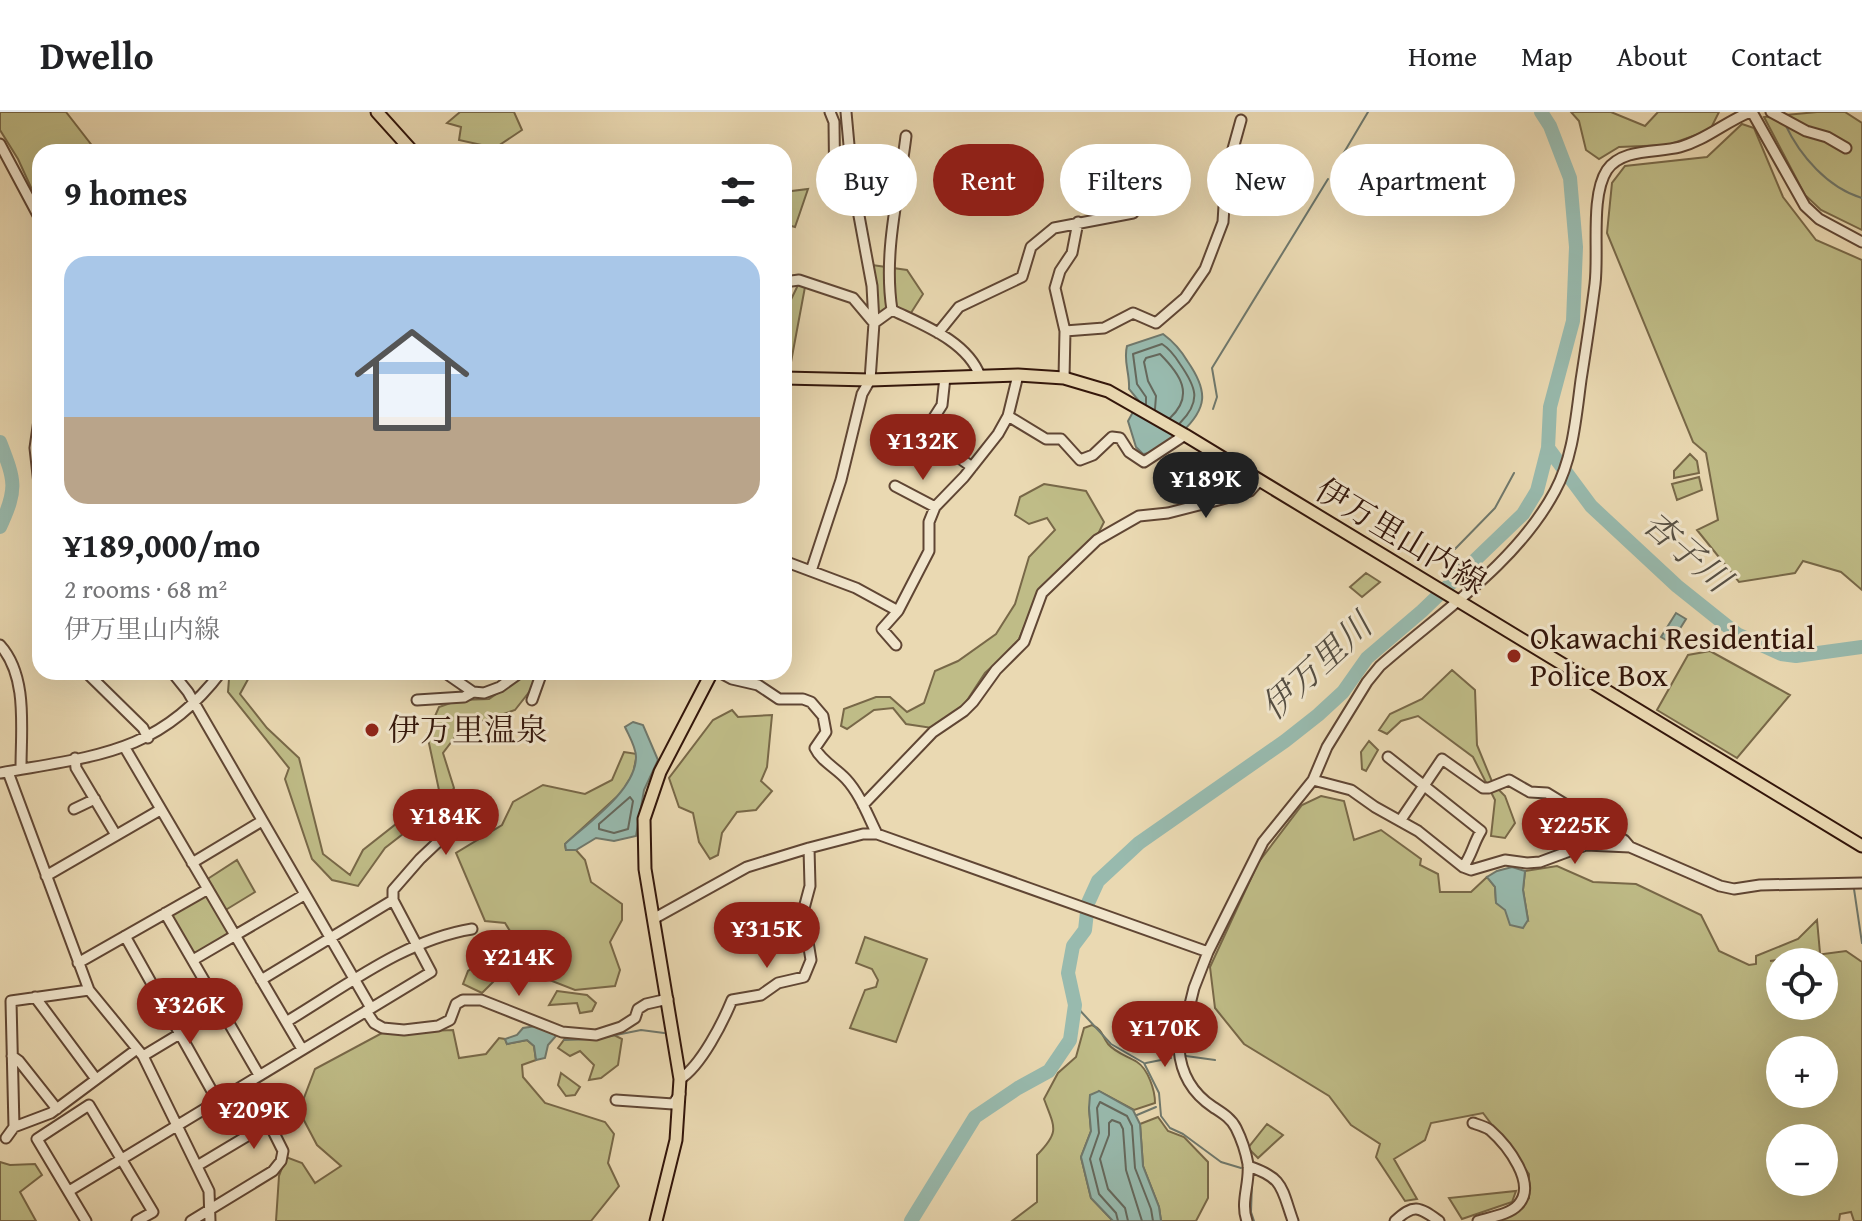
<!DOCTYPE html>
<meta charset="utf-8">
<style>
body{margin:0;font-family:"Gentium Book Plus","Noto Serif JP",serif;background:#f6f6f6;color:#202124;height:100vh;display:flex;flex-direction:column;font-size:30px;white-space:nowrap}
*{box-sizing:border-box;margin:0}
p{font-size:26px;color:#757577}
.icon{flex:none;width:44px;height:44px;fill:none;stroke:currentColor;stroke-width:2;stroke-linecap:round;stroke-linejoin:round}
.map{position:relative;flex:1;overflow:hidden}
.details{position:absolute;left:32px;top:32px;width:760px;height:536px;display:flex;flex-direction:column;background:#fff;border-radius:24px;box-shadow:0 8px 32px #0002}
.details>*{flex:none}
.banner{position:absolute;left:816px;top:32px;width:760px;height:72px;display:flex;gap:16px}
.buttons{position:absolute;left:1766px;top:836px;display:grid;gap:16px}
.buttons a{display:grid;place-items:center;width:72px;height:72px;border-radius:50%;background:#fff;box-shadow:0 8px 32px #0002;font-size:40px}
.price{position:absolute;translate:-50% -68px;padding:0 18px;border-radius:28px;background:#8f2418;color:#fff;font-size:26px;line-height:52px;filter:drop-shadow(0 2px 4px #0008)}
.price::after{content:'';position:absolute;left:50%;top:48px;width:24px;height:18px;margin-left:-12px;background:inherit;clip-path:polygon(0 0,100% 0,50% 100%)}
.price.on{background:#222;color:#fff}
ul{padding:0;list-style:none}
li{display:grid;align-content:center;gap:16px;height:424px;padding:0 32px}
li+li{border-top:2px solid #e0e0e0}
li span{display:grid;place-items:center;height:248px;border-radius:24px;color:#555}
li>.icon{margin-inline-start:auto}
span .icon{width:144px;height:144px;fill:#fffc;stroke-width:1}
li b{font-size:34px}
h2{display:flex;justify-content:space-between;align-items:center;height:96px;padding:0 32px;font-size:34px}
.pill{padding:0 28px;border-radius:36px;background:#fff;box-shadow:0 8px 32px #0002;font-size:28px;line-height:72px}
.pill.on{background:#8f2418;color:#fff}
header{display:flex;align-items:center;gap:48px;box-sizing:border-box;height:112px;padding:0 40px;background:#fff;border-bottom:2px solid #e0e0e0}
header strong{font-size:38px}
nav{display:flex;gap:44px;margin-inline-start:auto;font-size:28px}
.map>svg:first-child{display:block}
.green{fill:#bfbc87;stroke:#786848;stroke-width:2;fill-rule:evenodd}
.water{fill:#98baae;stroke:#6f786c;stroke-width:2}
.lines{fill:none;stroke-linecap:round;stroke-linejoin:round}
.shore{stroke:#65685c;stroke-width:2}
.stream{stroke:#6f786c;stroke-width:2}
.river{stroke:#98baae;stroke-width:14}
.minor-casing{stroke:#604634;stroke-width:13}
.major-casing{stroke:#32150a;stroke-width:15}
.minor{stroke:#f1e6cd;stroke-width:9}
.major{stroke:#ead9b2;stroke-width:11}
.poi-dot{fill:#8f2418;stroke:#f1e6cd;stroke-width:3}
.labels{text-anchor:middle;stroke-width:6;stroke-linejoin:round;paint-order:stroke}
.street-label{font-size:32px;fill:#32150a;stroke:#f1e6cd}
.poi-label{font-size:32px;fill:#32150a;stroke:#f1e6cd;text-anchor:start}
.water-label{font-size:34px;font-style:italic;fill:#564f43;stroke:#f1e6cd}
</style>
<header>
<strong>Dwello</strong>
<nav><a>Home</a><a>Map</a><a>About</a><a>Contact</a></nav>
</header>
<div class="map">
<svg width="1862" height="1109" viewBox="0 0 1862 1109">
<rect width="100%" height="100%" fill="#ead9b2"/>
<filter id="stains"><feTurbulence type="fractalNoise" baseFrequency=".0025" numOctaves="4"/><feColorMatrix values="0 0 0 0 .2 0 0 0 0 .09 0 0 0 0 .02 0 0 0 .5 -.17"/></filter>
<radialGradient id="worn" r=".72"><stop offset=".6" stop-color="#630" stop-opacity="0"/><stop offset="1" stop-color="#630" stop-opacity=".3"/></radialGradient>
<path class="green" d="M0,0H66L97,40H40V95L18,47L0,18Z
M460,0H514L522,18L495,36L459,28L461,15L447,11Z
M1571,0H1611L1645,14L1658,0H1719L1710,18L1668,33L1619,35L1599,47L1586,38L1579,9Z
M1817,0H1845L1862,11V118L1821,98L1805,83L1764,5Z
M1742,12L1754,16L1783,85L1816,128L1862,148V478L1841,460L1803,449L1795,461L1739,470L1697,418L1718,408L1706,341L1693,330L1607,121L1612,71L1625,54L1707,45Z
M808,77L795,115L784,112V80Z
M872,153L907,158L923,182L909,204L894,196L877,203Z
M798,173L805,175L791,250L784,249V202Z
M1690,342L1697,349L1699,361L1674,366V359Z
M1699,365L1702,378L1677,388L1672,372Z
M1044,372L1086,379L1104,410L1097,424L1039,479L1017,532L985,561L964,593L932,616L906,612L893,596L874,598L847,617L841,614L844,597L876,585H890L907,600L924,591L935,559L958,549L996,522L1015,492L1029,445L1055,418L1047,406L1029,412L1015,403L1020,385Z
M1366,461L1380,470L1362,485L1350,475Z
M1710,539L1790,583L1737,646L1657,598L1688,543Z
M1452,558L1475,578L1477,633L1493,672L1505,684L1515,711L1505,726L1491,724L1495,688L1473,645L1418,604L1401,609L1387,622L1379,618L1390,602L1422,587Z
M234,560H252L240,582L267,616L299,646L323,742L350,763L363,738L439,678L427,622L439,595L459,588L489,587L527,561L535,560L537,570L515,598L462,616L443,641L454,676L444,690L385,736L358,774L332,768L312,747L285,667L289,656L228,580L229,567Z
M732,598L738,605L772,603L767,655L761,669L772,679L756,698L737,700L722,721L718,743L710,747L699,730L693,701L679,695L669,666L713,608Z
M1369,629L1378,638L1366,659L1362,657L1361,640Z
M624,640L637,642L633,662L622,680L565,732L566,738H576L585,748L591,770L622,792V808L610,830L620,858L615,874L575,878L524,858L519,870L502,861L482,881L463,872L468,859L515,827L505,811L485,809L456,741L502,713L513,690L543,673L585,682L612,668Z
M1321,684L1344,689L1354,728L1381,718L1421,747L1420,753L1438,762L1440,780H1471L1487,765L1495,775L1496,790L1528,808L1523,778L1525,759L1557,754L1593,770L1636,772L1701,803L1719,839L1749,853L1756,852V844L1798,827L1817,808L1820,841L1770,849L1846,839L1862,850V1109H1854L1851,1100L1840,1102L1839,1109H1493L1512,1103L1529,1086V1062L1483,1001L1431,1011L1425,1028L1394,1047L1417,1087L1405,1089L1376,1045L1380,1032L1351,1013L1329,984L1244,932L1215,896L1210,855L1258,751L1302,693ZM1780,850H1824V894H1780ZM1780,938H1824V982H1780ZM1780,1026H1824V1070H1780Z
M237,748L255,780L219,802L230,823L194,844L169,801L211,777L206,768Z
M865,825L927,847L896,930L850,916L865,878L876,875L878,868L872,857L856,851Z
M557,879L587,883L596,891L592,899L580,901L577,891L549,893Z
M1092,913C1103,918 1102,924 1108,932C1116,941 1127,944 1137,950C1148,957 1155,978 1155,991L1134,998L1099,979L1089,996L1091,1019L1081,1045L1091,1086L1113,1109H1012L1037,1090V1043C1060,1020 1055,1016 1044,987L1058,961L1076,945L1084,916Z
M453,918L459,946L486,942L499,926L505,927L507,932L527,928L534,934L536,948L522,953L523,965L545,991L605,1010L614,1022L608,1051L619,1074L591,1109H276L279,1064L286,1045L302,1051L315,1071L341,1054L317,1033L299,999L315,957L382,921Z
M612,922L622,927L618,953L601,966L589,968L594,953L580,939L570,944L558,936L566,925Z
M561,961L580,975L575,983L566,984L558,973Z
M1158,1005L1168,1019L1184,1025L1208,1050V1086L1196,1109H1161L1159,1095L1143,1054L1140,1012Z
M1267,1012L1283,1023L1258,1046L1248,1036Z
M0,1050L10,1053L35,1052L42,1063L20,1080L36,1109H0Z
M1516,1079L1512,1090L1462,1107L1449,1086Z"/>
<path class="water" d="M1163,222C1174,230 1181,238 1188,250C1208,279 1208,296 1181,321C1171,330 1156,341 1143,342L1136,335L1128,309L1139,289L1129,277C1130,261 1123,249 1127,234Z
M1676,501L1686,507L1671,531L1661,525Z
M633,610L643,613L658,648L644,678L636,724L614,729L596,726L576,738H566L565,732C588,711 636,678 636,645C636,635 629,624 625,615Z
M1512,755L1525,759L1523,778L1528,808L1523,816L1510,813L1505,798L1496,791L1495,775L1487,765L1497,759Z
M536,914L554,921L556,924L548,933L545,946L536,948L534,934L527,928L507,932L505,927L517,923L523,916Z
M1099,979L1133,998L1140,1012L1143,1054L1159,1095L1161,1109H1113L1091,1086L1081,1045L1091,1019L1089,996L1090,983Z"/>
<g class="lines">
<path class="shore" d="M1146,292V285L1137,272L1133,242L1162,232C1170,237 1175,244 1180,252C1196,275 1202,289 1180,311
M1155,297L1156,284L1148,269L1144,250L1146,246L1160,242C1180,262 1195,283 1170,306
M630,685L633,689L628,717L614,721L599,717V712Z
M1118,1109L1116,1101L1099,1082L1090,1047L1099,1021L1097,996L1100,990L1127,1004L1132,1014L1135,1056L1151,1097L1153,1109
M1128,1109L1125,1096L1108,1077L1100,1047L1109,1023V1011L1112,1008L1120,1011L1123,1017L1126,1058L1142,1109"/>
<path class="stream" d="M1785,12C1800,44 1828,76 1862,86
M1333,59L1368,0
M1213,297L1217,285L1212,256L1328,67
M1455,437L1495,396L1514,361
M1456,450L1464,458
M1854,777L1862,831
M1075,893L1111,932L1144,951L1159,981L1161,1004L1170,1016L1183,1022L1221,1050L1241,1056
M601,926L641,918L664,921
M564,928L595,927
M1186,944L1215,948
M1146,951L1171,946
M1137,1003L1156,995
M1252,1071L1251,1100L1254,1109"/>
<path class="river" d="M0,330C15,369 18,376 0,415
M1548,336L1591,394L1677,474L1737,522L1781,542L1796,544L1862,535
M911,1109L975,1005L1018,976L1049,959L1070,928L1075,893L1068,861L1073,834L1085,818L1088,791L1098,769L1139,731L1285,629L1318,603L1343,580L1367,546L1422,499L1523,402L1537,379L1548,336L1550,295L1573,209L1576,135L1570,66L1550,14L1541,0"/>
<g class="minor-casing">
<path id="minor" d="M830,0L834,10L835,90
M1752,0L1805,94L1819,107L1862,130
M1771,0L1806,19L1827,25L1846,36
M0,32L40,107
M784,170L799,168L853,186L874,211
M892,198C923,213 967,229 980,264
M874,211L892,198C883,139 899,82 906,24
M1065,219L1055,176L1060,159L1072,141L1078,110
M938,221L959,195L1022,165L1031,135L1054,116L1133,101
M945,265L942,293L924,321L972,355
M1064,266L1065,219L1104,216L1133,201L1156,211L1185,186L1205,157L1223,110L1226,62L1241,8
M40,301L35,336L40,381
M1008,304L1046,327H1061L1080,348L1093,343L1112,325L1120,326L1129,340L1144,350L1185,323
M895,374L935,395
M784,449L856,476L898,499L929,439V410L935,395L964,365L998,322L1008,304L1018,263
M811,459L841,368L862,282L870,268L874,211L872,174L852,66L846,0
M0,533C28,564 21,616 21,656
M896,533L882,517L898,499
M86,560L143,616L148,626
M172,560L188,580L371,896
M444,560L473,580
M719,560L732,567L758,573L779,587H803L811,590L823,604L826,620L815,636C821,649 836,656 846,667C860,682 868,704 877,722
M417,588L464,585L473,580L484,581L500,575L521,560
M532,588L542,560
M125,636L302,937
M1388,645L1481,719C1473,732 1472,743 1463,755
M75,646L76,656L116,723
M8,660L89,878L143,944L209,1079L210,1109
M0,661C94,644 159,642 221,560
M1313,668L1351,678L1375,695L1418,719L1463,755L1471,758L1505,748L1527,751L1540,750L1586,733L1630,735L1720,774L1734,777L1760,773L1862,771
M863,693L933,620L964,599L973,590L996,558L1024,530L1042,481L1097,428L1139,404L1168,401L1230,385L1250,379L1260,368
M74,697L95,687
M1400,709L1442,647L1483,676H1489L1509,668L1530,680L1547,681L1624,728L1630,735
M192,751L262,709
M46,764L160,698
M393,788V778L420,747L477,693
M165,801L259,963
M655,806L747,755L809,736L863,722H877L1208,840
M125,824L217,988
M193,848L304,783
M78,851L208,777
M35,885L96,967
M366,899L374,911L383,916L404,918L438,914L450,908L456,892L463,888H481L562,920L596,923L621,915L635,906L638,897L646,892L668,887
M286,910C345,875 404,828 472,817
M12,944L19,949L57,997
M143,944L221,897
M680,967C701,954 723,910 732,888L761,883L778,871L804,865L811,848L803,800L810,774L809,736
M616,988L673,992L680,982
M1473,1011C1479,1013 1486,1015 1490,1018C1507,1033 1538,1072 1518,1093C1509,1103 1490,1105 1478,1109
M14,1015L51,1001L137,937
M6,1026L14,1015L11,889L89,878
M197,1054L294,996
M1248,1054C1284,1066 1281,1075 1293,1109
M69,1079L431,860L393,788L261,868
M86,1109L37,1027L89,993L153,1100L137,1109
M191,1109L273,1059L281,1049L283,1039L269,1011
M1247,1109C1240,1090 1250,1072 1248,1052C1246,1041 1241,1026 1236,1016C1231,1006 1222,1001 1213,995C1192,981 1181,962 1179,937L1194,876L1208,840L1263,730L1313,668L1327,635L1367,570L1380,554C1440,501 1516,452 1555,379C1573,346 1576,305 1581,268C1586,236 1591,204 1595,172C1599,140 1590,84 1607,58C1622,36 1657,41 1680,35C1706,28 1725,10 1750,0
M1395,1109C1414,1091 1419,1095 1439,1109"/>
</g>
<g class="major-casing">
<path id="major" d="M377,0L413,40
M784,266L870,268L1018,263L1064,266L1108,279L1185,323L1862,734
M656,1109L676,1028L680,967L645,757L644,707L660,660L712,560"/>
</g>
<use href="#minor" class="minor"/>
<use href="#major" class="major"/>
</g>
<g class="poi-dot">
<circle cx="1514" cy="544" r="8"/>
<circle cx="372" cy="618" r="8"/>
</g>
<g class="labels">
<g class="street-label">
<text transform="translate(1401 424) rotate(31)" y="11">伊万里山内線</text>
</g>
<g class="poi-label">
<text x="1530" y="537">Okawachi Residential<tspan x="1530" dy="37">Police Box</tspan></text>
<text x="388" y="629">伊万里温泉</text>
</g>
<g class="water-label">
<text transform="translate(1687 439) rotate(41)" y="12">杏子川</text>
<text transform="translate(1316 554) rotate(-43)" y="12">伊万里川</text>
</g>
</g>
<rect width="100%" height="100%" filter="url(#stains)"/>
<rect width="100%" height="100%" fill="url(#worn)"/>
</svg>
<div class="buttons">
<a><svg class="icon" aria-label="locate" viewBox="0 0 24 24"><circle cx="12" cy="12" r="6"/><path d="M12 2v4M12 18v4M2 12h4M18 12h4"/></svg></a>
<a>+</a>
<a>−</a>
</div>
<b class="price" style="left:923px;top:370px">¥132K</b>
<b class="price on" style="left:1206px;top:408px">¥189K</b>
<b class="price" style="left:446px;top:745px">¥184K</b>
<b class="price" style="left:1575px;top:754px">¥225K</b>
<b class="price" style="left:767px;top:858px">¥315K</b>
<b class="price" style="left:519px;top:886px">¥214K</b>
<b class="price" style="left:190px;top:934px">¥326K</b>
<b class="price" style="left:1165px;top:957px">¥170K</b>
<b class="price" style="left:254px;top:1039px">¥209K</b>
<div class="banner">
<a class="pill">Buy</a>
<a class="pill on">Rent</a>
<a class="pill">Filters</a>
<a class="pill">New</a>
<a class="pill">Apartment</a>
</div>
<section class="details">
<h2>9 homes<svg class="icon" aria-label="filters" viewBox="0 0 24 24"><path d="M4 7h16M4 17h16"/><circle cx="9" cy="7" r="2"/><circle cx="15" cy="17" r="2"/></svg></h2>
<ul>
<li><span style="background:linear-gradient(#a9c7e8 65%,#b9a48a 0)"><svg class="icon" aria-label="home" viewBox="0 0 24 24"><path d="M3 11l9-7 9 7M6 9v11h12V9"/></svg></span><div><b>¥189,000/mo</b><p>2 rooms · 68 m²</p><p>伊万里山内線</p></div></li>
</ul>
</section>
</div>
